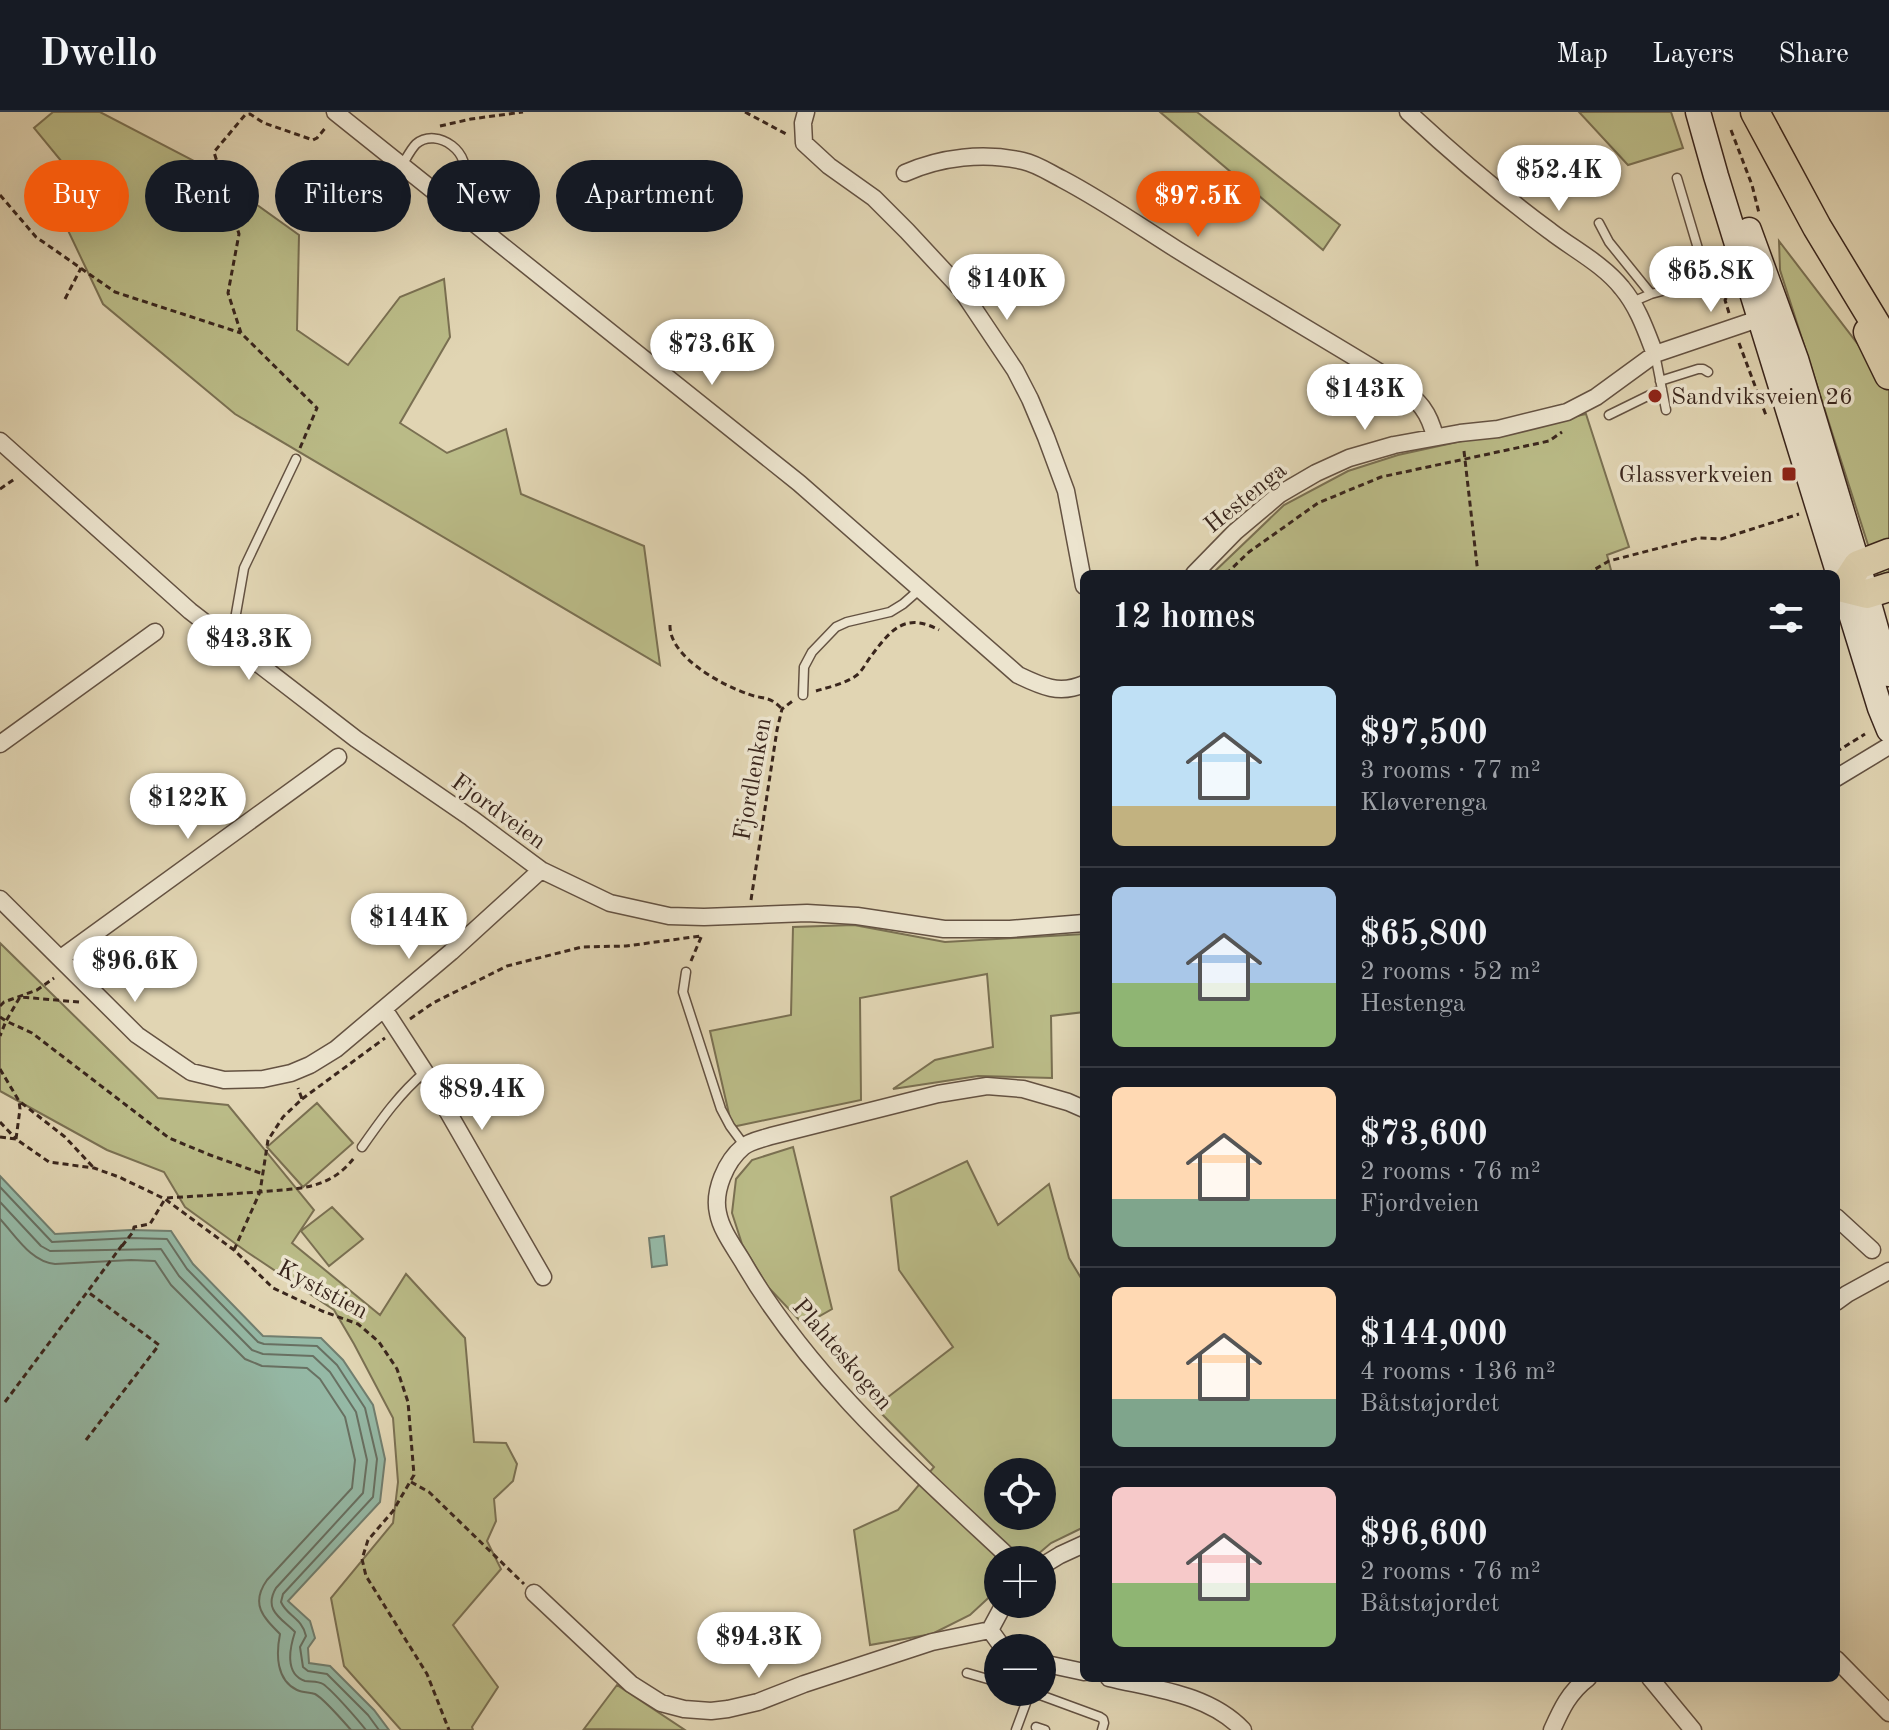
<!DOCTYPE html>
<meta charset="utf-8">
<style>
body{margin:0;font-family:"Old Standard TT",serif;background:#242831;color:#f1f3f6;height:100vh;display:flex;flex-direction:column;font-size:30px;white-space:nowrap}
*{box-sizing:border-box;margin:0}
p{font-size:26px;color:#9ea1a6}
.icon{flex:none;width:44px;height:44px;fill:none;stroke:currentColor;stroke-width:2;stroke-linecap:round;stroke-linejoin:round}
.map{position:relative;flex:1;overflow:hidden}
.panel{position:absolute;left:1080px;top:458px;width:760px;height:1112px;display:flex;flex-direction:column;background:#171b24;border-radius:12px;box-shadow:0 8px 32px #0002}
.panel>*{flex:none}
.guide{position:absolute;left:24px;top:48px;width:760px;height:72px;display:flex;gap:16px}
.tools{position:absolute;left:984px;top:1346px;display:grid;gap:16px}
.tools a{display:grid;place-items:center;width:72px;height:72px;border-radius:50%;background:#171b24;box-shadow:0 8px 32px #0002;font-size:40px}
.price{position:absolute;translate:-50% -68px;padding:0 18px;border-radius:28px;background:#fff;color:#222;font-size:26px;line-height:52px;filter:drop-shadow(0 2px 4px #0008)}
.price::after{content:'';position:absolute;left:50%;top:48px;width:24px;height:18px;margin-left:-12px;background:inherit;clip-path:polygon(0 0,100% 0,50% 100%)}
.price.current{background:#ea580c;color:#fff}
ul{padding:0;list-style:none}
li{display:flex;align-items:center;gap:24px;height:200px;padding:0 32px}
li+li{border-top:2px solid #363941}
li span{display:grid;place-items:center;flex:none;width:224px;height:160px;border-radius:12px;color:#555}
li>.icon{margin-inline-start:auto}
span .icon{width:96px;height:96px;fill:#fffc;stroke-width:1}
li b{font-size:34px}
h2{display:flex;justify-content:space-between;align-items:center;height:96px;padding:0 32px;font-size:34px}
.pill{padding:0 28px;border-radius:36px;background:#171b24;box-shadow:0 8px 32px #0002;font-size:28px;line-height:72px}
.pill.current{background:#ea580c;color:#fff}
header{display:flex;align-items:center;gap:48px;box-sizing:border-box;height:112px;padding:0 40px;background:#171b24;border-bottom:2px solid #363941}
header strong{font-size:38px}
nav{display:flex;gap:44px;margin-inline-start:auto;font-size:28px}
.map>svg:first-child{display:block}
.green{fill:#babb87;stroke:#7a7052;stroke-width:2;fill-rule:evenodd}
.water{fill:#95b9a6;stroke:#717e6f;stroke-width:2}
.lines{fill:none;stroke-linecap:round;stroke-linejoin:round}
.shore{stroke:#687062;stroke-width:2}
.service-casing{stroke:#645242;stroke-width:11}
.minor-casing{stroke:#645242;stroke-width:19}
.secondary-casing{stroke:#3a261d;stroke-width:27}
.trunk-casing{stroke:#3a261d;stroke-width:31}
.path{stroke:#3a261d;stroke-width:3;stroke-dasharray:6 4;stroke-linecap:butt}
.service{stroke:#ece4ce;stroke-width:8}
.minor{stroke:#ece4ce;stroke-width:16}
.secondary{stroke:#ece4ce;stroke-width:24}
.trunk{stroke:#e1d5b3;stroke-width:28}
.poi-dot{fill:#8f2418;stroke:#ece4ce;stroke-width:3}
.labels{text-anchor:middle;stroke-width:7;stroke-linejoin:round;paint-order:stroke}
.poi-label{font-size:24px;fill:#3a261d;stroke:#ece4ce;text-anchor:start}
.street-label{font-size:24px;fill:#3a261d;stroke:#ece4ce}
</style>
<header>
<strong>Dwello</strong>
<nav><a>Map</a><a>Layers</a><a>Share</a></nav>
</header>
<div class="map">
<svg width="1889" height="1618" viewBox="0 0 1889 1618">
<rect width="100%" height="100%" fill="#e1d5b3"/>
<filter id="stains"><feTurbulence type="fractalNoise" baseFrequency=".0025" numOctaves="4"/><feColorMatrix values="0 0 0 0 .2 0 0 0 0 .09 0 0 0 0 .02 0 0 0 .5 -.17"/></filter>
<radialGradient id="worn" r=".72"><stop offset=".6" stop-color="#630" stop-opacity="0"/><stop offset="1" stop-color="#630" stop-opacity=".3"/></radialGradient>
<path class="green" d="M53,0H100L200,52L299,123L297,218L348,253L400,185L444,167L450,225L400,311L447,341L506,317L521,382L644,434L660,553L235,302L103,192L64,110L90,84L34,16Z
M1160,0H1197L1340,113L1323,138Z
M1579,0H1671L1683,36L1628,53Z
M1779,129L1889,273V460L1878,464L1780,158Z
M1586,302L1629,435L1607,443L1612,462H1212L1284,393L1348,359L1398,343Z
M854,813L945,830L1084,822V900L1051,904L1052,966L978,964L893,977L935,948L993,935L987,862L860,886L861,988L732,1015L710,919L791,903L793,815Z
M0,831L158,986L228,993L314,1098L292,1131L380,1203L406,1162L465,1226L474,1330L506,1331L517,1352L513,1369L494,1387L496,1409L487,1429L501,1457L453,1513L498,1575L472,1615L473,1618H401L344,1554L331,1486L393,1411L398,1370L393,1306L354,1232L334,1198L247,1140L185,1095L164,1060L107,1038L0,979Z
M317,991L353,1031L303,1075L267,1035Z
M793,1035L832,1197L804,1213L768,1175L742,1132L732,1101L736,1067L752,1048Z
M967,1049L998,1113L1049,1072L1069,1146L1084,1171V1415L1051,1431L1031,1448H998V1477L970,1503L932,1522L870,1533L854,1418L898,1398L934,1355L875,1295L953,1235L899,1158L891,1085ZM998,1360H1042V1404H998Z
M332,1095L363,1127L329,1154L301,1119Z
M617,1573L685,1618L584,1617Z"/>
<path class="water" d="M0,1064L55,1122L131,1118L171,1119L193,1152L263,1224L321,1226L343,1248L373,1293L385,1347L380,1390L288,1489L310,1509L315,1526L308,1536L309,1551L330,1554L374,1598L389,1618H0Z
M664,1124L667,1153L652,1155L649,1126Z"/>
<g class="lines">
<path class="shore" d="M0,1075L52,1130L131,1126L167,1127L187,1157L258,1230L264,1232L317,1234L337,1253L365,1296L377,1347L373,1385L283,1482L281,1490C287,1504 302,1506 306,1524L300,1535L303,1555L308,1559L327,1562L368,1603L379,1618
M0,1090L41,1134L50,1139L161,1137L179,1164L252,1238L263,1242L313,1244L330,1260L356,1300L367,1348L363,1381L276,1476C263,1498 281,1506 295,1520C290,1535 284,1562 305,1569C311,1570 318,1569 323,1572C333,1579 358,1608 366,1618
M0,1107C16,1124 31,1150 55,1152L131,1148L155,1149L171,1173L245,1247L262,1254L307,1256L320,1267L345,1305L355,1348L352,1376L267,1468C250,1492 263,1505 280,1522C276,1542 276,1568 297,1578C303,1581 310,1580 315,1582C323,1586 344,1610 351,1618"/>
<g class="service-casing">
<path id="service" d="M402,53C406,47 411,37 416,32C437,14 475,42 462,68C459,75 449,81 444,87
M1599,111L1609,130L1651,182
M1632,190L1651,182L1692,171C1700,165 1701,160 1702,150L1677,66
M1655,242L1666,298
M1660,269L1698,257H1703L1708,260
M1609,303L1662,277
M231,530L244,456L296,347
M803,583L804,555L812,540L836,515L847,510L890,500L903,492L919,478
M686,860L683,880L721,997L730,1014L744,1033
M362,1035C381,1008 399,982 425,960
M967,1561L998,1570
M1032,1580L1100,1605L1103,1607L1104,1611L1102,1618
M1036,1615L1045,1618
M1016,1618L1030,1580"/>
</g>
<g class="minor-casing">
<path id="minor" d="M335,0L799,371L1018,563C1041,574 1059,583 1084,572
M806,0L803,11L804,31L829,54L874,86L907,119L960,176L1015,258L1030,287L1046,325L1066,379L1084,474
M1408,0C1453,42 1500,82 1550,119C1573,137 1603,152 1622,176C1638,195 1646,219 1655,242
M905,61C941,45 984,40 1023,49C1037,52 1050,61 1062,67C1102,88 1138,113 1176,137C1250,183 1325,227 1399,272C1419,290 1429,299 1435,325
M0,329L190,499L356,627L471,706L541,758L610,791L669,804L704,805L807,801L857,804L944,817H1010L1084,811
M1194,462L1235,420L1280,382L1316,361L1349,346L1394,333L1460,321L1498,317L1567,300L1596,285L1655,242L1767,204
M0,632L155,520
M1836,666L1889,634
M0,787L137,923L191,960L224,968L263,967L291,961L310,953L336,937L451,840L541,758
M61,846L338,645
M384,897L425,960L543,1165
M1836,1105L1872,1138
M1836,1190L1847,1182L1889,1159
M1012,1448C915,1357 810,1266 743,1150C734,1135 721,1118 718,1101C713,1079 726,1049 743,1035C750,1029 762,1027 771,1024L938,982L987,974L1023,977L1068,990L1084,997
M1042,1454L1060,1443L1084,1432
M534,1481L631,1572L661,1591L684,1597L711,1599L728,1597L758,1590L804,1572L932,1530L990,1518L1004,1492
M990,1518L1003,1536
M1836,1547L1889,1601
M1042,1551L1084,1560
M1109,1566C1155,1577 1209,1582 1243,1618
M1650,1566L1693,1618
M1552,1618C1561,1598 1569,1580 1588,1566"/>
</g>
<g class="secondary-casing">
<path id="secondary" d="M1698,0L1716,64L1880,596L1889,618
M1749,118L1796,247L1858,453L1889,562"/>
</g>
<g class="trunk-casing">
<path id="trunk" d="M1755,0L1817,115L1889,234
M1868,220L1889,263
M1889,441L1858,453L1843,476L1867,482L1889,475"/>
</g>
<path class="path" d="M745,0L788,23
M440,14L471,7L523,0
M1731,18L1752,73L1759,101
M0,83L36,125L115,180L241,221
M65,187L81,156
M1729,201L1725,188L1729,182
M1739,231L1767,306
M300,336L317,296L241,221L228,181L239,122L214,40L245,3L250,2L264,11L313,28L317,26L327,14
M1464,339L1478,462
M0,377L16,366
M1226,462L1249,440L1318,391L1381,365L1549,329L1562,320
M1587,462L1609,449L1698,426L1721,427L1799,402
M670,513C669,545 722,573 748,582C764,588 769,583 782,597
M816,579C829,575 845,572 857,563C863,558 867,549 872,543C891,517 906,500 939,518
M1836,640L1865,622
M751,788L777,618L782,597L794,588
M691,849L702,823
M79,890L20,885L6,909L32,921L169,1026L210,1043L263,1062
M0,894L4,890L37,878L54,866
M0,905L6,909L0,924
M410,907L433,891L507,854L582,835L626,834L701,824
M0,957L19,989L65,1025L93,1055
M302,987L385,926
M0,1010L16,1027
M0,1025L16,1027L49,1050L94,1056L119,1065L165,1087L234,1138L273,1176L322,1199L358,1212L379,1230L397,1257L408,1290L414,1363L393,1399L368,1428L362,1447L366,1464L427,1562L449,1618
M16,1027L20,997L19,989
M167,1086L260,1080L268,1028L283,1005L302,987L298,976
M122,1134L133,1120L134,1115L150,1112L165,1087
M234,1138L260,1080C298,1076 328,1079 354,1046
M5,1290L123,1132
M86,1328L159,1233L88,1180
M411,1370L429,1380L524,1472"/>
<use href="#service" class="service"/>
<use href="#minor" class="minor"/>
<use href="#secondary" class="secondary"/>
<use href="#trunk" class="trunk"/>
</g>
<g class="poi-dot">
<circle cx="1655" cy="284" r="8"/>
<rect x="1781" y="354" width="16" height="16" rx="4"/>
</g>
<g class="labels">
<g class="poi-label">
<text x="1671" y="292">Sandviksveien 26</text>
<text x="1773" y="370" text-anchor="end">Glassverkveien</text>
</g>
<g class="street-label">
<text transform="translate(1245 385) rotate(-39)" y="8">Hestenga</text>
<text transform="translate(752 667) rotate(-80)" y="8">Fjordlenken</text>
<text transform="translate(499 699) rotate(36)" y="8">Fjordveien</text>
<text transform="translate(323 1177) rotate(28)" y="8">Kyststien</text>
<text transform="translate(843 1242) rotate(49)" y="8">Plahteskogen</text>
</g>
</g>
<rect width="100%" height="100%" filter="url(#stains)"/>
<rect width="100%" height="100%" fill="url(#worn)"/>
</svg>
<div class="tools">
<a><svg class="icon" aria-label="locate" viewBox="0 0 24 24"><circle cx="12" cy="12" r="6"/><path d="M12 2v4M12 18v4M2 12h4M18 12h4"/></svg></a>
<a>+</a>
<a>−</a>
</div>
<b class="price" style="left:1559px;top:101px">$52.4K</b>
<b class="price current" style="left:1198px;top:127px">$97.5K</b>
<b class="price" style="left:1711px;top:202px">$65.8K</b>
<b class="price" style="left:1007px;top:210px">$140K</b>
<b class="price" style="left:712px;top:275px">$73.6K</b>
<b class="price" style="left:1365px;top:320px">$143K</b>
<b class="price" style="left:249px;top:570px">$43.3K</b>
<b class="price" style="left:188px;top:729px">$122K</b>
<b class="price" style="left:409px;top:849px">$144K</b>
<b class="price" style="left:135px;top:892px">$96.6K</b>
<b class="price" style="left:482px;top:1020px">$89.4K</b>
<b class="price" style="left:759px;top:1568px">$94.3K</b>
<div class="guide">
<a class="pill current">Buy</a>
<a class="pill">Rent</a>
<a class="pill">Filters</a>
<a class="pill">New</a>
<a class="pill">Apartment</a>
</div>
<section class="panel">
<h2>12 homes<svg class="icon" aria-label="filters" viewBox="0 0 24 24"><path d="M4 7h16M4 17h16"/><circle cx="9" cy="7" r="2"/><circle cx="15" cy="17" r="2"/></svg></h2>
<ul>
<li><span style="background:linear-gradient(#bfe0f5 75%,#c2b280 0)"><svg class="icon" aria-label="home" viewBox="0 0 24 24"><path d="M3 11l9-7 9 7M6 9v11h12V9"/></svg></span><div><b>$97,500</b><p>3 rooms · 77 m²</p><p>Kløverenga</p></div></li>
<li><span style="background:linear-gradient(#a9c7e8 60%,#8fb573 0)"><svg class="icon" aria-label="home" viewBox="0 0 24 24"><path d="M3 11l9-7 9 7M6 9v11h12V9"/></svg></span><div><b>$65,800</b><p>2 rooms · 52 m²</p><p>Hestenga</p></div></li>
<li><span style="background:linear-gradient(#ffd9b3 70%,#7fa58c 0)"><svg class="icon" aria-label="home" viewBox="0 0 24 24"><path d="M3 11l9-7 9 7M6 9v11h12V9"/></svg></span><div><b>$73,600</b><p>2 rooms · 76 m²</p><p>Fjordveien</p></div></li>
<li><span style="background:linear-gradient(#ffd9b3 70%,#7fa58c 0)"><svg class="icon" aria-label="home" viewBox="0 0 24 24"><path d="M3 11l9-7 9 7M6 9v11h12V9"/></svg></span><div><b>$144,000</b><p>4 rooms · 136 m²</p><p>Båtstøjordet</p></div></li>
<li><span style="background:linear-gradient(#f6c9c9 60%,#8fb573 0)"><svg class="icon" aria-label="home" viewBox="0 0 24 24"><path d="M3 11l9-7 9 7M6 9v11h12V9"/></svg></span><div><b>$96,600</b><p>2 rooms · 76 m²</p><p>Båtstøjordet</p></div></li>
</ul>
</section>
</div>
